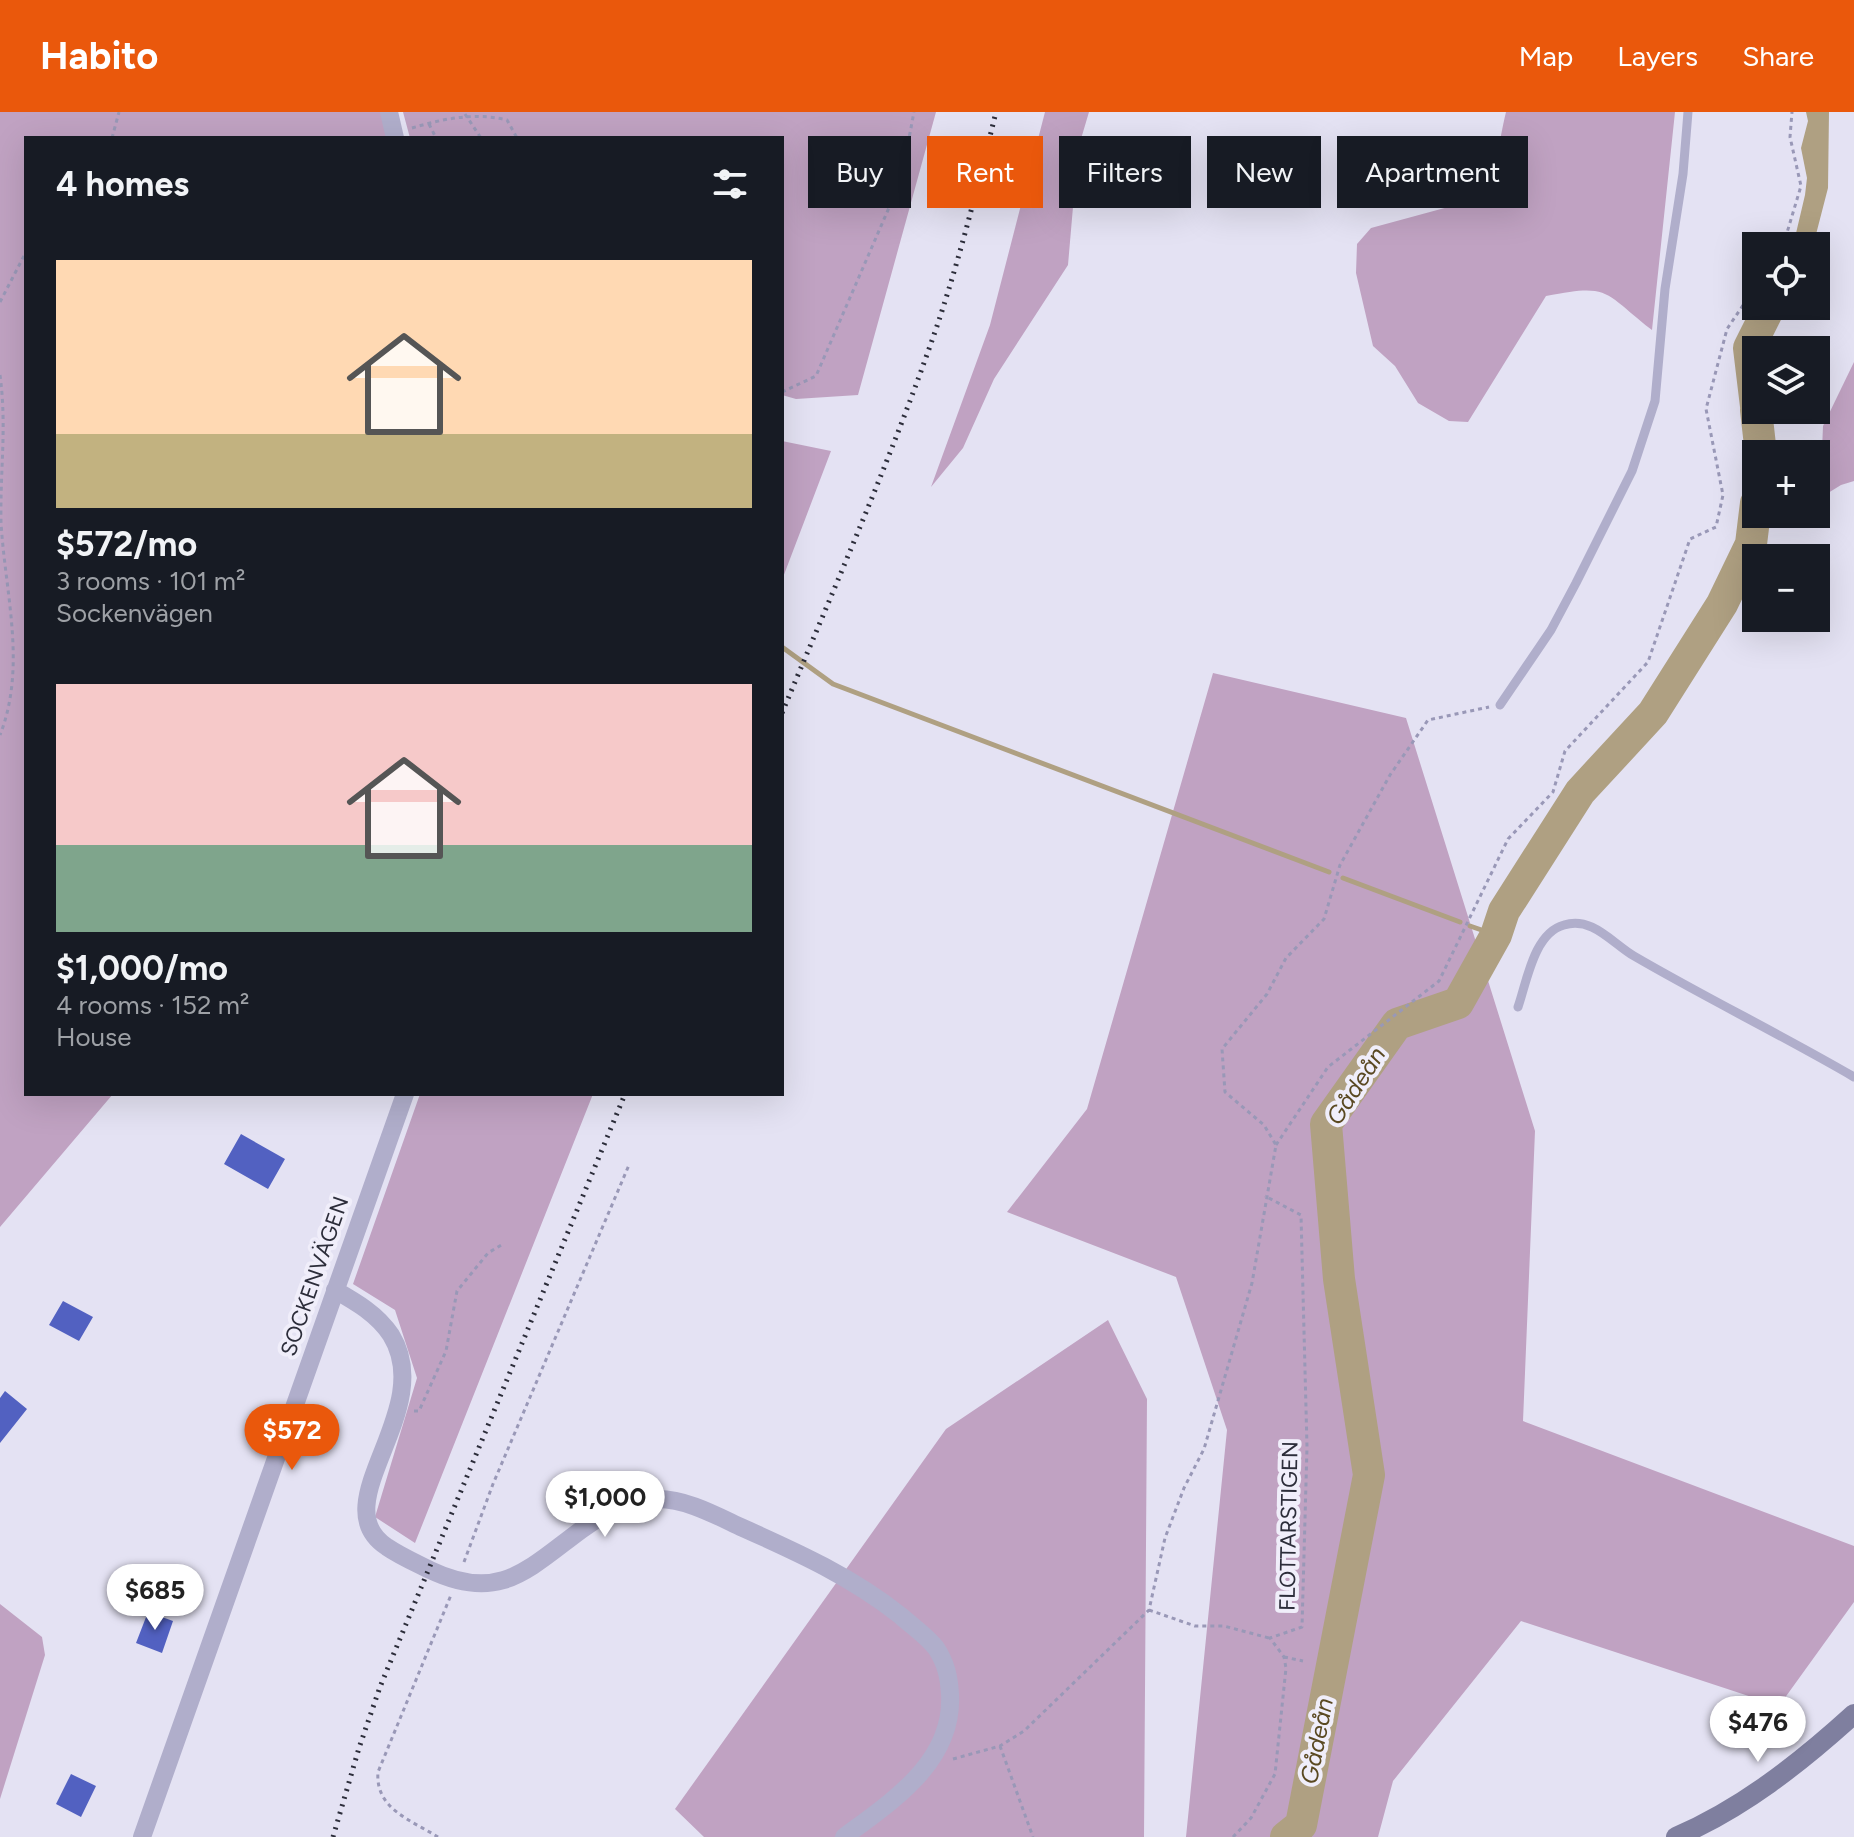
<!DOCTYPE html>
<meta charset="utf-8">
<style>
body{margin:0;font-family:Figtree,sans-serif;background:#20242c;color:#f1f3f6;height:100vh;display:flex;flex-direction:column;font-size:30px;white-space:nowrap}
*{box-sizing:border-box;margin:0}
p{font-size:26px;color:#9ea1a6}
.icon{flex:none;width:44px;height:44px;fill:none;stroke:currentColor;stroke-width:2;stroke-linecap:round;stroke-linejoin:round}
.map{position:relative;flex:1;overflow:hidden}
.details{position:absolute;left:24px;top:24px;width:760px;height:960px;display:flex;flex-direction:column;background:#171b24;border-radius:0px;box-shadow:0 8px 32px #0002}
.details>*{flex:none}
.top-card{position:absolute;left:808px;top:24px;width:760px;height:72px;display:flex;gap:16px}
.controls{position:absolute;left:1742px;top:120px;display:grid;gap:16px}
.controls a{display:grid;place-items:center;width:88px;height:88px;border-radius:0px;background:#171b24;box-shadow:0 8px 32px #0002;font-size:40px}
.price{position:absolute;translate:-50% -68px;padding:0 18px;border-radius:28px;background:#fff;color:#222;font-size:26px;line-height:52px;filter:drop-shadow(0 2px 4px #0008)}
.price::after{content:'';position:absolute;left:50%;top:48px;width:24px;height:18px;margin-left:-12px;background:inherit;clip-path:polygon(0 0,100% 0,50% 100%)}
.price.on{background:#ea580c;color:#fff}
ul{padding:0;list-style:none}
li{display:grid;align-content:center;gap:16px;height:424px;padding:0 32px}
li span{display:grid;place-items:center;height:248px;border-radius:0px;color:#555}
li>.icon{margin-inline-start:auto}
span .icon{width:144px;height:144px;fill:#fffc;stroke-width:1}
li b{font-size:34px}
h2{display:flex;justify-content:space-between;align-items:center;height:96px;padding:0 32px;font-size:34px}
.tag{padding:0 28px;border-radius:0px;background:#171b24;box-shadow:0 8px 32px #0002;font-size:28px;line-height:72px}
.tag.on{background:#ea580c;color:#fff}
header{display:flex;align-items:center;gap:48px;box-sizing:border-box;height:112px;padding:0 40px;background:#ea580c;color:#fff}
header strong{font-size:38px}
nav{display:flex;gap:44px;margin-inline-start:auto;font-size:28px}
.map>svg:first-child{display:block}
.green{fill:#c0a2c2}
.water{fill:#afa082}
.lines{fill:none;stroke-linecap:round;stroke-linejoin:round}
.stream{stroke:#afa082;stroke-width:5}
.river{stroke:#afa082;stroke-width:32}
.building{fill:#5261c1}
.path{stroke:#9998b7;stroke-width:3;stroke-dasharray:4 4;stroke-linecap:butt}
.lane{stroke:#b0aecb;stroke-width:9}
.street{stroke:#b0aecb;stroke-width:18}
.secondary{stroke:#7f7f9f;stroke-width:20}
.rail{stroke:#2c2d3a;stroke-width:5;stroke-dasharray:2 6;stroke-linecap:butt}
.labels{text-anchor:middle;stroke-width:8;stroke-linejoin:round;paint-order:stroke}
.street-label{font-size:22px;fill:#2c2d3a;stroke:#f0eefa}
.water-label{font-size:24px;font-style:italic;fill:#5a4922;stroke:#f0eefa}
</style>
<header>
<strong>Habito</strong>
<nav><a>Map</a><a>Layers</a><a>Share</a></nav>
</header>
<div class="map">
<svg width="1854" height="1725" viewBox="0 0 1854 1725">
<rect width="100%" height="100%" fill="#e4e2f3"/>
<path class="green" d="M0,0H382L388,26H26V982H113L0,1115Z
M403,0H936L858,283L796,287L782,283V26H410Z
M1045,0H1089L1078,37L1068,153L994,267L963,336L931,375L990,213Z
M1506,0H1675L1652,218C1603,180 1611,171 1546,184L1468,310L1449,309L1418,291L1395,254L1373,234L1356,161L1357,132L1371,116L1463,91C1498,71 1497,36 1506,0Z
M1854,250V369L1841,373L1820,386L1823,314Z
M782,329L831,339L782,468Z
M1213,561L1406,606L1535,1019L1523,1309L1854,1434V1490L1779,1594L1521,1509L1393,1669L1378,1725H1186L1227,1318L1176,1165L1007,1100L1087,997Z
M420,982H593L415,1431L375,1405L417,1266L395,1198L353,1172Z
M1108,1208L1147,1287L1144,1725H704L675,1697L946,1317Z
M0,1492L42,1525L45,1543L0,1687Z"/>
<path class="water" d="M1806,0H1829L1828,76L1813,134H1793L1805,83L1807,66L1801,36L1808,9Z"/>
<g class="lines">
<path class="stream" d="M782,535L833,572L1329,760
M1343,766L1460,810
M1470,814L1496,823"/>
<path class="river" d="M1756,294L1749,236L1770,194
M1756,298L1761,342
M1286,1725L1301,1713L1369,1363L1339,1167L1326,1012L1397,912L1458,891L1496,823L1504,799L1580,680L1653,601L1722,492L1751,432L1756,391"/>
</g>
<path class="building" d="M241,1022L285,1047L268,1077L224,1052Z
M63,1189L93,1205L79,1229L49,1213Z
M5,1279L27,1297L0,1331V1286Z
M148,1500L173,1509L162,1541L136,1531Z
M71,1662L96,1674L81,1705L56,1692Z"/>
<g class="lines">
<path class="path" d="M465,2L481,26
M429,12L436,26
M412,16C442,7 474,0 507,8L517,26
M112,26L119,0
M1783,134L1801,74L1790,25L1792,0
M0,190L26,140
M0,263C7,315 0,358 1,410C5,481 27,554 0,623
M782,280L816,264L901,68L914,0
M1276,1033L1328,955L1439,869L1508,727L1553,680L1565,639L1648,550L1690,427L1716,415L1723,383L1706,297L1727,217L1756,174
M414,1299H419L446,1239L457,1179L488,1141L503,1132
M464,1450L493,1372L629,1053
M1149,1498L1195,1514H1224L1269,1526
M1284,1545L1303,1549
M1000,1634L1033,1725
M953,1647L1000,1634L1024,1619L1149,1498L1165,1426L1184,1376L1204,1337L1252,1171L1276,1033L1264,1013L1225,980L1222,937L1267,882L1286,846L1324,807L1340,753L1390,663L1428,608L1489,595
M438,1725C411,1708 375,1697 378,1660L451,1483
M1233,1725L1251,1706L1275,1662L1286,1556L1284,1545L1270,1526L1302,1515L1307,1335L1301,1103L1265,1084"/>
<path class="lane" d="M1500,593L1551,518L1576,471L1632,359L1655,289L1665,177L1683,62L1688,0
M1518,895C1527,869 1534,821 1564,813C1592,804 1612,831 1634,844C1706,886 1782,923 1854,965"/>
<path class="street" d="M389,0L395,26
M335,1178C356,1190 377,1202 391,1223C438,1299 321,1392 387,1435C400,1444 416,1451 430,1458C499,1491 527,1458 581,1418C603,1402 629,1388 658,1387C687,1387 717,1404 743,1416C799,1441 852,1465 901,1504C912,1514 927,1524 936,1536C946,1551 949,1565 950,1582C954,1650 892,1689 844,1725
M142,1725L405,982"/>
<path class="secondary" d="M1676,1725C1743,1696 1800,1651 1854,1602"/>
<path class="rail" d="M782,601C835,474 891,347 936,217C960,146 978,73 996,0
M333,1725L359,1636L380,1575L625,982"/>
</g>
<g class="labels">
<g class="street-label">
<text transform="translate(314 1164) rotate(-71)" y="8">SOCKENVÄGEN</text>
<text transform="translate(1288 1414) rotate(-89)" y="8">FLOTTARSTIGEN</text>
</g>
<g class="water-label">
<text transform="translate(1356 974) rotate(-57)" y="8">Gådeån</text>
<text transform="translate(1317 1629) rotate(-79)" y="8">Gådeån</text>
</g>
</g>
</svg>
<div class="controls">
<a><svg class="icon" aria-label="locate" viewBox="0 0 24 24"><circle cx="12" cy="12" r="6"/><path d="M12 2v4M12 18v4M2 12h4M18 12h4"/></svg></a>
<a><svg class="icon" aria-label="layers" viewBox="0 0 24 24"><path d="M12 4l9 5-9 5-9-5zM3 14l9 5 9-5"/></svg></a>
<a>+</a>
<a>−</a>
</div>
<b class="price on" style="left:292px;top:1360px">$572</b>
<b class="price" style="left:605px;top:1427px">$1,000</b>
<b class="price" style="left:155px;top:1520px">$685</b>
<b class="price" style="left:1758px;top:1652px">$476</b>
<div class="top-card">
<a class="tag">Buy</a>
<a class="tag on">Rent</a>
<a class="tag">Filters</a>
<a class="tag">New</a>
<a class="tag">Apartment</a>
</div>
<section class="details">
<h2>4 homes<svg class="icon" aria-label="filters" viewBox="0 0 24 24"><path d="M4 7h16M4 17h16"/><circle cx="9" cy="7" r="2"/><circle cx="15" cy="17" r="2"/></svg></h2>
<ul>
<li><span style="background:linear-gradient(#ffd9b3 70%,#c2b280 0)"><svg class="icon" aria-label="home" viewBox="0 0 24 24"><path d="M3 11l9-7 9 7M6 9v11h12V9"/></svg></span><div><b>$572/mo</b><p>3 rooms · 101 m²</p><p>Sockenvägen</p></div></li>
<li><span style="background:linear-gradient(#f6c9c9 65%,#7fa58c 0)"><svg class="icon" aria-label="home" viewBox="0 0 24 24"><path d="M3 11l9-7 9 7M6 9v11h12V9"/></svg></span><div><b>$1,000/mo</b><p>4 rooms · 152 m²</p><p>House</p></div></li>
</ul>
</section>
</div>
